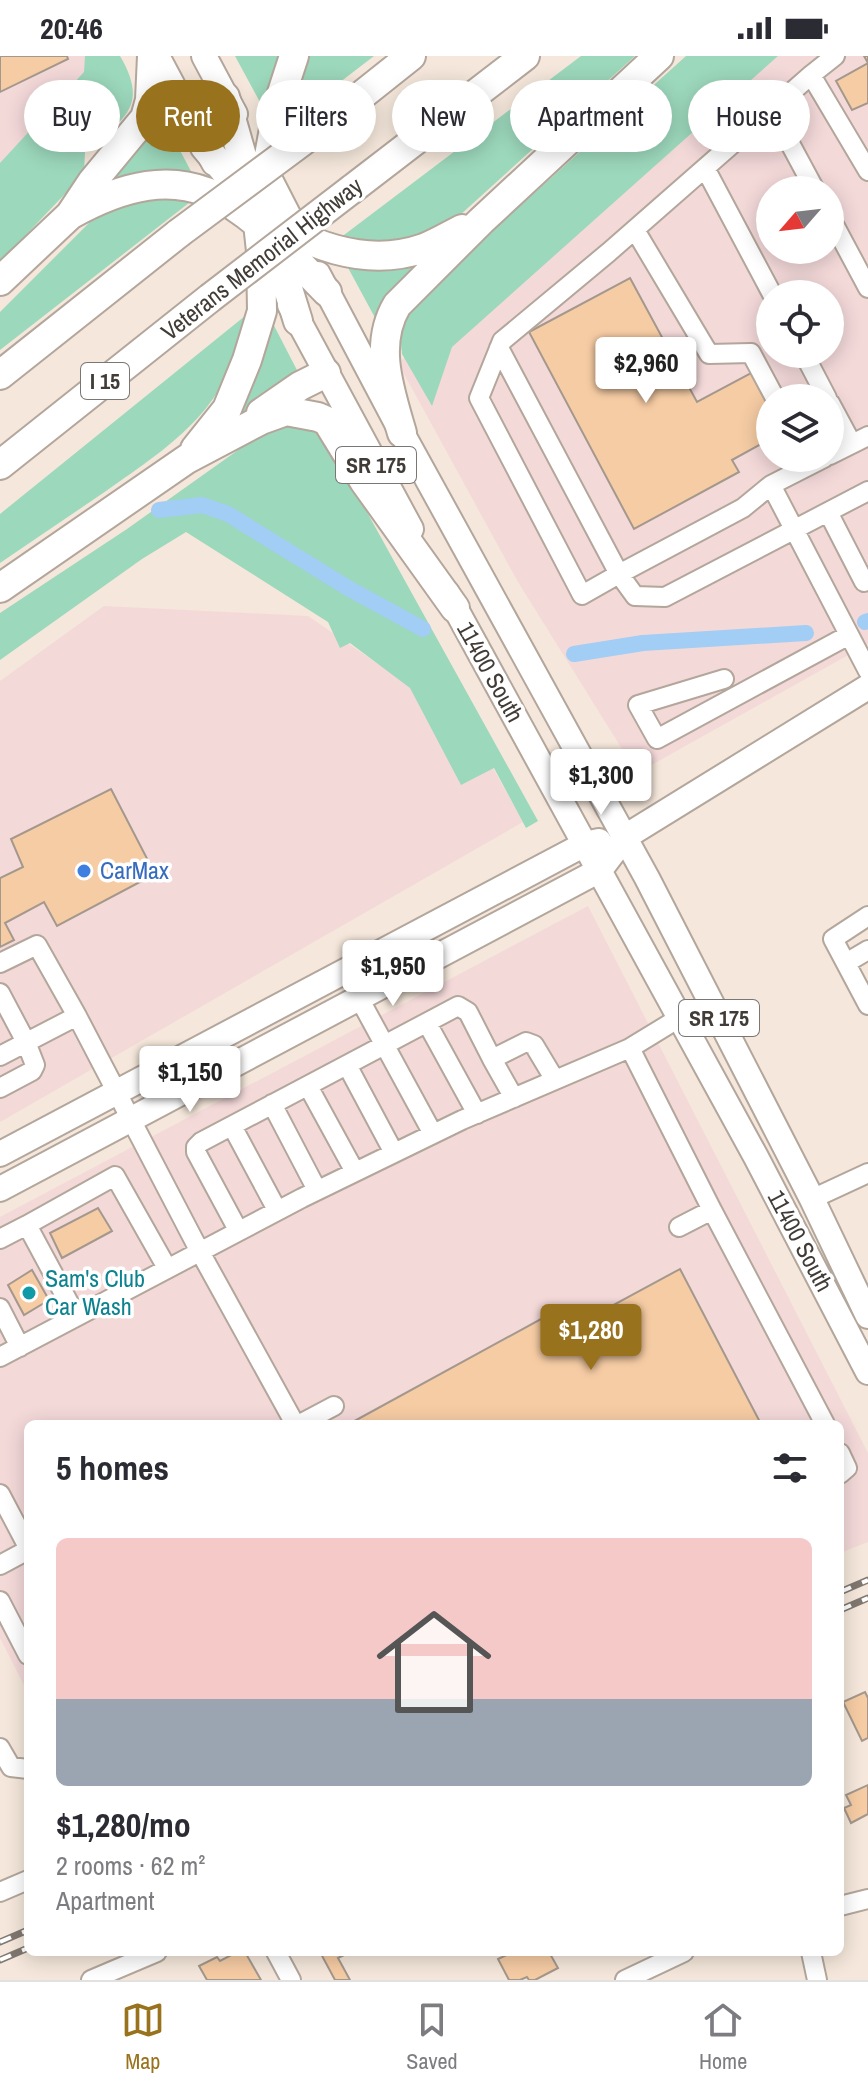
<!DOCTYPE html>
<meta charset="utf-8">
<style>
body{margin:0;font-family:"Archivo Narrow",sans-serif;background:#f7f7f7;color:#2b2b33;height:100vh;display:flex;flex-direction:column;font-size:30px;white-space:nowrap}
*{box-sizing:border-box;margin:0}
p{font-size:26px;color:#7c7c81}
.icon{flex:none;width:44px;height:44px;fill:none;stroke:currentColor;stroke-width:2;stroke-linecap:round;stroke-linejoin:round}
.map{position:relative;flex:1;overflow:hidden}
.panel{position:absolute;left:24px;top:1364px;width:820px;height:536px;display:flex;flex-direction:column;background:#fff;border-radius:12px;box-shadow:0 4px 20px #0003}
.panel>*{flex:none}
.guide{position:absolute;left:24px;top:24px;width:820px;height:72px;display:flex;gap:16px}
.needle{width:52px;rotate:242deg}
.tools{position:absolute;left:756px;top:120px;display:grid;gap:16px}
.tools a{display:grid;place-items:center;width:88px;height:88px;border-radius:50%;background:#fff;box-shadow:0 4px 20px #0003;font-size:40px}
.price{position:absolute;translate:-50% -68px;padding:0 18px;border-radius:8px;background:#fff;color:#222;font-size:26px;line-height:52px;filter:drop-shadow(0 2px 4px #0008)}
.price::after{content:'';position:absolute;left:50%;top:48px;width:24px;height:18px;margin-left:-12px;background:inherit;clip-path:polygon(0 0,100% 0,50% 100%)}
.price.current{background:#99721d;color:#fff}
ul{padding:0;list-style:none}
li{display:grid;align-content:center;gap:16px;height:424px;padding:0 32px}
li span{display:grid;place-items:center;height:248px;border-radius:12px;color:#555}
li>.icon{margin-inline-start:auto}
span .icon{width:144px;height:144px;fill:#fffc;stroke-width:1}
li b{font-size:34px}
h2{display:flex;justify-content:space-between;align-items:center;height:96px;padding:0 32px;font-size:34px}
.chip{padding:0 28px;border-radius:36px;background:#fff;box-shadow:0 4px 20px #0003;font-size:28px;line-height:72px}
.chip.current{background:#99721d;color:#fff}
.status{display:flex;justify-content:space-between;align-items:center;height:56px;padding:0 40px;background:#fff;direction:ltr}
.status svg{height:22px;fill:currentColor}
.menu{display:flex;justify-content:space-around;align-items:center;height:112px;border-top:2px solid #e1e1e2;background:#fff;font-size:22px;color:#7c7c81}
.menu a{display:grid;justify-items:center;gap:4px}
.menu .current{color:#99721d}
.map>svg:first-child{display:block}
.commercial{fill:#f4d9d9;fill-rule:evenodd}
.green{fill:#9cd8bc}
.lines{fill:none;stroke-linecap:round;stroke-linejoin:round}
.canal{stroke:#a2cdf4;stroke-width:16}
.building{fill:#f6cca4;stroke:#a4988d;stroke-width:2}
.minor-casing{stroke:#b3a69b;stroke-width:22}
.major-casing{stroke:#b3a69b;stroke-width:28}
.highway-casing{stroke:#b3a69b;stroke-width:32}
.minor{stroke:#fff;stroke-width:18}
.major{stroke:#fff;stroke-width:24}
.highway{stroke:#fff;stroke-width:28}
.rail-casing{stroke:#807870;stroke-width:7}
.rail{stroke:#fff;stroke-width:4;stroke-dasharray:12;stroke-linecap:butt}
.highway-bridge-casing{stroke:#b3a69b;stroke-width:32;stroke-linecap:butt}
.highway-bridge{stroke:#fff;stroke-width:28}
.shop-dot{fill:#3f7fe0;stroke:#fff;stroke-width:3}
.culture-dot{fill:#0f9aa8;stroke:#fff;stroke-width:3}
.labels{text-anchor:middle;stroke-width:7;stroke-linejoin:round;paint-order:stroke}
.shield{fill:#fff;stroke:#7a7673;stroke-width:2}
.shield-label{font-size:22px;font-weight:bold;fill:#413c37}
.street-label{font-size:24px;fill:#413c37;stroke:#fff}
.shop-label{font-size:24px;fill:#366cbe;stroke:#fff;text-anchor:start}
.culture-label{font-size:24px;fill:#0d838f;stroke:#fff;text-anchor:start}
</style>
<div class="status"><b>20:46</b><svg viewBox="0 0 49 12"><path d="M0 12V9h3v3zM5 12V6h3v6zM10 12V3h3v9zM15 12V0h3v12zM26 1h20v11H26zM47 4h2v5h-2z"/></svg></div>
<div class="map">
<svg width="868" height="1924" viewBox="0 0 868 1924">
<rect width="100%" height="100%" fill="#f5e7db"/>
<path class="commercial" d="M0,0H108L0,112Z
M778,0H868V119L865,121L868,127V588L637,717L518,526L398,307ZM770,134H830V194H770ZM770,238H830V298H770ZM770,342H830V402H770Z
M104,550L308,560L470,671L523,766L0,1066V625Z
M588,850L868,1397V1486L840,1497V1368H28V1637L0,1582V1161Z"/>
<path class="green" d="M85,0H120C150,51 123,64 85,95L84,118L0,206V107L84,16Z
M235,0H285L268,61Z
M310,0H374L292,63L297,34Z
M581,0H635L459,160L439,174L395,189L340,182Z
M686,0H778L452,291L432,350L402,298L399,266L409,250Z
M158,53L193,119C156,117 133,116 99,133Z
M134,142L194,143L0,294V256L96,160Z
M425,205L379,269L346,208Z
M245,260C231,351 176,386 106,435C71,459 35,483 0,507V458Z
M269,260L299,318L219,377Z
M280,368L312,373L327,384L538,765L526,772L494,712L461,729L410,632L350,587L340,592L328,566L186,476L142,503L0,604V557L127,473L255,382Z"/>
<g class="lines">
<path class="canal" d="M159,454L202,449L228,458L348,532L423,573
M865,566L868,565
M574,598L643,587L806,577"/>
</g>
<path class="building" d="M0,0H67L68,3L0,36Z
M864,0H868V47L852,54L836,25L868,7Z
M630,222L697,346L751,317L770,352V383L732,404L739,416L634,473L529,276Z
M111,733L155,818L57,870L44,846L5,867L14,884L0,891V822L23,811L11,783Z
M98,1152L112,1175L62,1202L50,1177Z
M680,1213L761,1368H349L563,1251L573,1271Z
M32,1214L49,1244L24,1259L8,1229Z
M865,1636L868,1642V1682L862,1685L843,1646Z
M868,1729V1758L851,1767L844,1752L851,1749L846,1739Z
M237,1896H245L261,1924H207L199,1910L217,1901L220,1905Z
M320,1896H350L338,1902L350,1924H335Z
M513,1896H549L558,1912L535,1924H529L527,1921L520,1924H509L498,1903Z"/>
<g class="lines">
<g class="minor-casing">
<path id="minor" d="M811,19L835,0
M772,54L815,134
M705,112L772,238
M868,115L811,19L609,196L502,285L479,342L582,539L619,518L635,540L665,541L868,435
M830,161L868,232
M635,174L709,298L751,297L775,342
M499,292L619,518L743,452L771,429
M804,298L827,342
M830,347L852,388
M830,399L868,380
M824,402L771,429L868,615
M828,456L864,526L868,524
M724,623L638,649L657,683L849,579
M868,860L833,883L868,949
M0,907L37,889L77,960L199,1194L295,1368
M846,907L868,894
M0,937L26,986L35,1009L32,1015L0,1032
M359,942L433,1078
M427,967L477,1058
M0,1000L77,960
M347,1009L394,1097
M308,1030L355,1116
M514,1042L492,1003L526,986L534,989L555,1024
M272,1048L317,1134
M232,1070L277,1154
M812,1143L868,1117
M712,1154L825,1368
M679,1171L712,1154L630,992L679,962
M238,1174L196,1096V1091L201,1086L458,950L468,956L492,1003
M0,1183L27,1169
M0,1252L20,1291
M76,1260L27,1169L115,1120L167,1212
M0,1301L302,1142L462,1064L630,992
M300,1368L334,1350
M840,1397L847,1412L840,1418
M0,1438L28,1491
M0,1509L28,1494
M0,1545L28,1599
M0,1692L11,1711L28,1713
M0,1836L28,1824
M840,1850L868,1843
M276,1896L291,1924
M811,1896L817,1924
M91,1924L157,1896
M625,1924L684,1896"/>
</g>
<g class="major-casing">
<path id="major" d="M157,0L214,107
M204,0L235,58
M262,108L300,182
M318,218L402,377L647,822L812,1143L868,1260
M290,249L411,473
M447,537L756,1101L868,1316
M0,1098L585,788L599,785
M0,1133L600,814L625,781L868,631"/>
</g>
<g class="highway-casing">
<path id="highway" d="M323,70L411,0
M205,91C222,111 239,133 258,151C301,190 367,212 424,192C437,187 450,179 462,173
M267,127L266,116L279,46L294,0
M352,133L525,0
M70,159C195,89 243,150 327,236
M273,184L298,265
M0,225L70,159L92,126L145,62L150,44L152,0
M0,319L179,177
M261,357L300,330L326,317
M402,377C390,335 373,289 397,249L481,165L659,0
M195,393L227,353L247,304L262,255L261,195L256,149L225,41
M0,409L210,242
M0,532L187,403L261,364L286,355L318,361L327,365L364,425L455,552"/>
</g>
<use href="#minor" class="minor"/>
<use href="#major" class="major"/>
<use href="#highway" class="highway"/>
<g class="rail-casing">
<path id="rail" d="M840,1536L868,1524
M840,1554L868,1542
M0,1886L28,1874
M0,1904L28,1892"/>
</g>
<use href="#rail" class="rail"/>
<g class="highway-bridge-casing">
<path id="highway-bridge" d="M179,177L323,70
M210,242L352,133"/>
</g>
<use href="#highway-bridge" class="highway-bridge"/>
</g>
<circle class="shop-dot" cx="84" cy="815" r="8"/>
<circle class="culture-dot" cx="29" cy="1237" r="8"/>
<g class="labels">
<g class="shield">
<rect x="81" y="307" width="48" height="36" rx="6"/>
<rect x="336" y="391" width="80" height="36" rx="6"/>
<rect x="679" y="944" width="80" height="36" rx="6"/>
</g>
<g class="shield-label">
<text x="105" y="333">I 15</text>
<text x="376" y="417">SR 175</text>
<text x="719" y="970">SR 175</text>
</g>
<g class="street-label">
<text transform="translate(262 203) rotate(-38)" y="8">Veterans Memorial Highway</text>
<text transform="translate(490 616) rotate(61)" y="8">11400 South</text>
<text transform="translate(800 1185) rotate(62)" y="8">11400 South</text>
</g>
<g class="shop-label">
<text x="100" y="823">CarMax</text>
</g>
<g class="culture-label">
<text x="45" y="1231">Sam's Club<tspan x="45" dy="28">Car Wash</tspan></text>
</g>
</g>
</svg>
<div class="tools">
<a><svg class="needle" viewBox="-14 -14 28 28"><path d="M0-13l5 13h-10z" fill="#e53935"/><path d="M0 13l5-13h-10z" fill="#7c7c81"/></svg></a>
<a><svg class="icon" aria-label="locate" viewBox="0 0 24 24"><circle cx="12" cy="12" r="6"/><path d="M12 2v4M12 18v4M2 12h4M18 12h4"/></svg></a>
<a><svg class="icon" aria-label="layers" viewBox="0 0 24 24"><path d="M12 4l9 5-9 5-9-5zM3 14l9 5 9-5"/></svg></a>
</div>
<b class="price" style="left:646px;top:349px">$2,960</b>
<b class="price" style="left:601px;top:761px">$1,300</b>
<b class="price" style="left:393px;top:952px">$1,950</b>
<b class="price" style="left:190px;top:1058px">$1,150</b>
<b class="price current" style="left:591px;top:1316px">$1,280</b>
<div class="guide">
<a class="chip">Buy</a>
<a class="chip current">Rent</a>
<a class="chip">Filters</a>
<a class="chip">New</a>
<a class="chip">Apartment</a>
<a class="chip">House</a>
</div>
<section class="panel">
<h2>5 homes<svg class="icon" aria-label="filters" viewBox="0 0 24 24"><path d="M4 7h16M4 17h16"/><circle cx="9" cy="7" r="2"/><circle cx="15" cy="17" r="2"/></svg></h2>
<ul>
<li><span style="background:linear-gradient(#f6c9c9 65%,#9aa5b1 0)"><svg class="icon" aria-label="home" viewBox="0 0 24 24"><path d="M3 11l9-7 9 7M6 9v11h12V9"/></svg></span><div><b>$1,280/mo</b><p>2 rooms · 62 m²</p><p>Apartment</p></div></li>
</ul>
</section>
</div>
<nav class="menu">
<a class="current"><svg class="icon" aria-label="map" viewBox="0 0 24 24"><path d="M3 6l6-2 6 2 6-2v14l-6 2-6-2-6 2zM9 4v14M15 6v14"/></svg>Map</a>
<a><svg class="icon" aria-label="saved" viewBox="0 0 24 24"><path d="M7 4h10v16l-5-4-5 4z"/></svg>Saved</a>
<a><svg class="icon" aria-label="home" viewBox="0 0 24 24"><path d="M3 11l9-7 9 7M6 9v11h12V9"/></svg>Home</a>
</nav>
